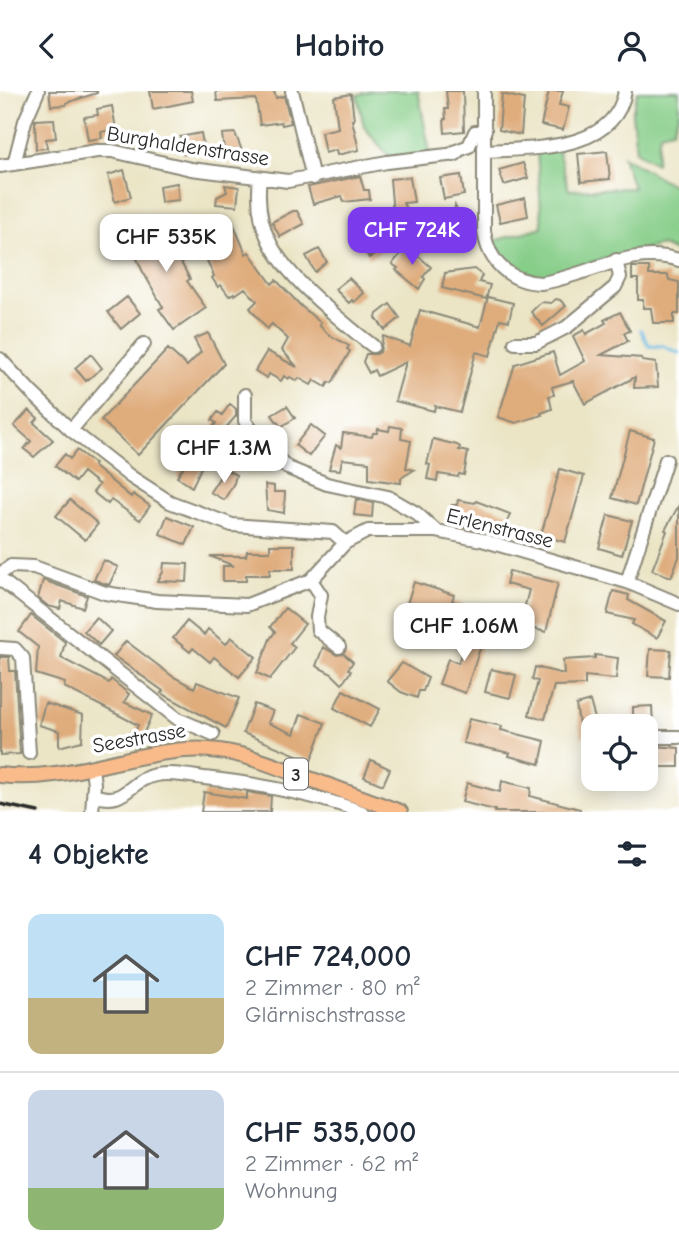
<!DOCTYPE html>
<html lang="de">
<meta charset="utf-8">
<style>
body{margin:0;font-family:"Comic Neue",sans-serif;background:#f6f6f7;color:#1f2937;height:100vh;display:flex;flex-direction:column;font-size:26px;white-space:nowrap}
*{box-sizing:border-box;margin:0}
p{font-size:23px;color:#747a83}
.icon{flex:none;width:38px;height:38px;fill:none;stroke:currentColor;stroke-width:2;stroke-linecap:round;stroke-linejoin:round}
.map{position:relative;height:721px;overflow:hidden}
.sheet{display:flex;flex-direction:column;background:#fff;flex:1}
.sheet>*{flex:none}
.buttons{position:absolute;left:581px;top:623px;display:grid;gap:14px}
.buttons a{display:grid;place-items:center;width:77px;height:77px;border-radius:14px;background:#fff;box-shadow:0 4px 18px #0003;font-size:35px}
.price{position:absolute;translate:-50% -60px;padding:0 16px;border-radius:14px;background:#fff;color:#222;font-size:23px;line-height:46px;filter:drop-shadow(0 2px 4px #0008)}
.price::after{content:'';position:absolute;left:50%;top:42px;width:21px;height:16px;margin-left:-10px;background:inherit;clip-path:polygon(0 0,100% 0,50% 100%)}
.price.selected{background:#7c3aed;color:#fff}
ul{padding:0;list-style:none}
li{display:flex;align-items:center;gap:21px;height:175px;padding:0 28px}
li+li{border-top:2px solid #e0e1e3}
li span{display:grid;place-items:center;flex:none;width:196px;height:140px;border-radius:14px;color:#555}
li>.icon{margin-inline-start:auto}
span .icon{width:84px;height:84px;fill:#fffc;stroke-width:1}
li b{font-size:30px}
h2{display:flex;justify-content:space-between;align-items:center;height:84px;padding:0 28px;font-size:30px}
header{display:flex;justify-content:space-between;align-items:center;height:91px;padding:0 28px;background:#fff;font-size:32px;font-weight:700}
.map>svg:first-child{display:block}
.green{fill:#87ce89;stroke:#597c5a;stroke-width:2}
.lines{fill:none;stroke-linecap:round;stroke-linejoin:round}
.stream{stroke:#6abae5;stroke-width:3.5}
.building{fill:#dfac7b}
.minor-casing{stroke:#8b8878;stroke-width:16}
.major-casing{stroke:#8b8878;stroke-width:18}
.minor{stroke:#fff;stroke-width:12}
.major{stroke:#fabb8b;stroke-width:14}
.rail{stroke:#2b2b2b;stroke-width:3.5}
.labels{text-anchor:middle;stroke-width:7;stroke-linejoin:round;paint-order:stroke}
.shield{fill:#fff;stroke:#6b6b6b;stroke-width:2}
.shield-label{font-size:19px;font-weight:bold;fill:#2b2b2b}
.street-label{font-size:21px;fill:#2b2b2b;stroke:#fff}
</style>
<header><svg class="icon" aria-label="back" viewBox="0 0 24 24"><path d="M15 5l-7 7 7 7"/></svg>Habito<svg class="icon" aria-label="person" viewBox="0 0 24 24"><circle cx="12" cy="8" r="4"/><path d="M4 21q1-7 8-7t8 7"/></svg></header>
<div class="map">
<svg width="679" height="721" viewBox="0 0 679 721">
<rect width="100%" height="100%" fill="#fff"/>
<filter id="ink" filterUnits="userSpaceOnUse"><feTurbulence type="fractalNoise" baseFrequency=".0143" numOctaves="2"/><feDisplacementMap in="SourceGraphic" scale="14" xChannelSelector="R" yChannelSelector="G"/><feConvolveMatrix kernelMatrix="1 2 1 2 8 2 1 2 1" color-interpolation-filters="sRGB"/></filter>
<filter id="wash" filterUnits="userSpaceOnUse"><feTurbulence type="fractalNoise" baseFrequency=".00686" numOctaves="4" result="noise"/><feDisplacementMap in="SourceGraphic" scale="28" xChannelSelector="R" yChannelSelector="G"/><feGaussianBlur stdDeviation="1.57" result="paint"/><feColorMatrix in="noise" values="0 0 0 0 0 0 0 0 0 0 0 0 0 0 0 0 0 1.4 0 .05"/><feComposite in="paint" operator="in"/></filter>
<g filter="url(#wash)">
<rect width="100%" height="100%" fill="#ebe5c6"/>
<path class="green" d="M371,0H418L430,62L391,68L364,36L357,4Z
M638,0H679V21L673,39L660,42L656,72L636,60L632,22Z
M558,60L569,99L633,97L623,65L679,98V163L661,154L607,167L543,187L512,176L493,150L542,136L537,61Z"/>
<g class="lines">
<path class="stream" d="M641,239L649,255H663L679,262"/>
</g>
<g id="blocks">
<path class="building" d="M49,0H97V2L66,12V14L51,15Z
M150,0H191L193,10L153,18Z
M216,0H274L276,7L284,5L291,32L282,34L281,31L260,34L256,8L217,10Z
M446,0H463L464,40L445,42L444,28H446L445,18H448Z
M549,0H563L559,14L569,16L563,39L541,34Z
M351,3L354,29H352L359,59L337,64L336,59L325,62L321,41L338,37L334,6Z
M502,3L524,8L521,44L499,39Z
M112,15L116,38L101,41L102,47L88,49L84,26L98,24L97,18Z
M54,28L56,47L46,48L47,57L36,58L35,29Z
M201,42L204,59L183,63L180,46Z
M235,42L241,57L242,66L225,68L222,43Z
M607,60L610,88L581,91L578,63Z
M523,72L528,87L504,94L499,79Z
M124,79L131,106L115,111L108,84Z
M461,84L464,104L444,108L440,87Z
M360,85L364,99H369L370,108L344,111L342,105L313,113L308,96Z
M410,86L414,111L403,112L418,141L369,167L356,143L393,123L390,88Z
M177,92L179,109L161,111L159,95Z
M225,94L239,96L237,115L216,113L217,106L227,101Z
M525,107L528,125L500,131L496,114Z
M455,115L458,122L462,121L466,133L461,134L465,147L450,151L451,139L449,144L444,126L454,123Z
M293,120H297L304,133L280,146L272,131Z
M165,130L176,155L173,157L190,188L187,190L206,217L174,239L159,218L163,216L142,179L128,147Z
M233,132L246,163L249,161L272,193L276,189L301,215L321,232L319,234L328,243L349,255L347,258L350,260L332,292L329,291L326,296L314,289L311,294L299,287L297,290L290,286L288,288L284,285L281,290L269,283L267,287L255,280L267,260L297,276L282,259L288,248L272,233L267,238L250,217L257,210L245,197L235,204L234,202L229,205L221,194L218,196L212,187L214,185L205,165L201,146Z
M407,155L431,176L423,186L425,188L419,198L396,179L398,177L392,173Z
M319,158L327,171L315,181L306,165Z
M632,176H649V184H668L669,189L679,191V223H674V232H653L651,217H643V209H638V188H632Z
M474,178L482,184L479,191L490,194L486,208L442,197L445,182Z
M349,187L364,202L354,211L352,209L349,212L335,198Z
M127,206L140,222L121,238L108,221Z
M488,206L513,212L509,230L500,228L490,265L476,261L460,321L435,315L434,320L395,310L406,271L377,285L374,279L369,282L363,271L366,263H376L380,261L383,245L410,255L420,219L480,236Z
M556,208L560,209L566,215L543,235L531,221L541,211L551,212Z
M390,213L400,227L385,239L376,227L377,223Z
M620,221L630,240L624,242L628,250L601,264L642,267V270L656,272L658,296L634,297L635,286L585,313L573,290L552,296L554,304L549,305L552,318L541,322L542,324L516,332L498,326L515,273L553,261L560,284L585,270L573,245L584,239L586,243L606,232L604,229Z
M208,242L224,273L138,364L101,329L168,258L187,275L201,261L194,248Z
M91,263L102,277L86,290L75,277Z
M230,313L236,318V325L220,344L212,338L216,332L212,329L218,321L222,324Z
M287,315L295,327L281,336L272,324Z
M29,319L38,327L34,332L53,349L34,366L24,358L31,350L14,335Z
M311,334L325,345L309,365L295,354Z
M390,335L402,337L401,348L411,350L406,377L414,379L401,387V392L369,388V371L342,368L340,379L329,378L336,354L341,357L343,342L372,346L373,342H377L378,338L389,340Z
M630,340L654,347L636,414L612,407Z
M433,348L457,354L460,356L459,359L468,361L464,384L459,383L458,386L438,383L437,390L427,388L430,374L427,373Z
M242,349L250,352L258,362L254,372L233,363Z
M77,359L95,373L93,375L131,406L133,403L150,415L140,429L111,409L108,413L93,401L99,394L83,381L75,391L55,375L65,363L70,368Z
M189,367L202,375L192,396L177,386Z
M225,378L236,384L234,392L224,409L210,401Z
M560,378L584,385L565,451L541,444Z
M265,394L274,395V401H285L284,422L267,419Z
M356,408L373,412L372,426L354,424Z
M70,409L98,433L85,449L56,425Z
M458,409L475,412L476,410L510,423L503,443L475,432L474,438L448,433L452,414H457Z
M679,414V466L671,486L652,479L667,440L665,439Z
M608,424L632,430L622,464L599,457Z
M167,425L194,436L186,454L160,443Z
M270,454H294V478H270V484H246V490H223V475H234L210,465H246L247,460H270Z
M103,469L118,476L109,494L94,489Z
M164,472L188,473L187,491L158,490L163,481Z
M509,480L558,492L546,541L495,528L498,516L523,522L529,499L506,493Z
M43,489L87,505L83,517L62,510L60,518L48,515L38,507Z
M414,491L454,504L452,510L467,515L461,534L446,529L443,538L403,525Z
M613,500L629,504L628,509L666,530L657,547L632,533L634,529L607,523Z
M285,517L305,533L290,552L295,556L270,588L257,582L270,548L275,541L270,536Z
M31,524L65,551L61,567L109,592L111,588L129,603L124,611L152,624L137,656L129,654L138,634L64,596L65,592L36,583L38,556L19,541Z
M96,526L111,540L99,554L84,540Z
M187,530L204,544L208,538L226,553L231,546L256,566L239,586L214,566L210,571L193,557L190,561L173,547Z
M471,535L486,540L465,602L439,593L448,568L458,572Z
M126,550L172,585L194,597L197,591L239,607L226,637L161,602L163,600L114,565Z
M323,556L337,564L344,563L353,571L348,578L351,580L342,593L332,583L316,575Z
M650,558L671,559L669,586L648,585Z
M595,564L618,567L616,588L585,585V594L554,595L545,628L529,624L538,590L532,589L535,576L564,583L563,569L595,567Z
M0,566H9L10,580H15L20,663L0,664Z
M402,572L428,587L423,600H419L417,607L401,601L387,590Z
M491,578L516,584L510,607L485,601Z
M343,599L380,618L370,636L334,617Z
M590,610L597,635H593V642L581,646L576,614Z
M45,612L83,624L82,650L59,656V640L39,634Z
M254,613L273,620L268,632L294,643L301,623L325,632L311,670L243,642Z
M652,615L653,633H633V616Z
M469,628L502,635L501,639L545,650L540,673L509,665L510,662L463,652Z
M655,655L679,657V676H646V657H655Z
M371,669L390,678L383,694L364,686Z
M502,690L531,697L530,705L580,718V721H495V719L462,711L467,692L500,701Z
M204,701L247,708V701L271,705L270,721H201Z"/>
</g>
</g>
<g filter="url(#ink)">
<use href="#blocks" fill-opacity="0" stroke="#8b8878" stroke-width="2"/>
<g class="lines">
<g class="minor-casing">
<path id="minor" d="M292,0L313,87
M484,0V140C488,171 510,191 541,192C589,185 630,154 679,169
M484,60C532,57 615,61 625,0
M453,64L454,61L469,55L475,41L485,39
M14,73L25,30L38,0
M0,75L97,60H112L191,78L288,90L387,71L456,63
M260,87C253,142 279,173 318,209C336,225 354,241 373,255
M515,252H536L567,236L615,196L620,186L616,169
M0,268L32,302L71,339L131,386L170,411L232,434L333,441L345,452
M245,304V330L260,351L288,377L327,393L388,406L416,422L436,440
M71,339L144,253
M0,483L11,475L34,476L105,502L157,510L247,514L311,489L345,452L368,440H436L482,449L627,491L679,513
M0,488L178,628L213,643
M311,489L321,504L317,526L318,539L339,556
M627,491L666,369
M0,557L15,558L23,567L29,662
M646,646H679
M92,677L94,693L92,721
M94,704C127,716 129,688 156,684C171,681 189,685 204,687C259,693 311,702 362,721"/>
</g>
<g class="major-casing">
<path id="major" d="M0,684C63,692 123,663 185,659C228,655 265,671 304,686C336,697 368,709 400,721"/>
</g>
<use href="#minor" class="minor"/>
<use href="#major" class="major"/>
<path class="rail" d="M0,713L38,721"/>
</g>
</g>
<g class="labels">
<rect class="shield" x="284" y="667.5" width="24" height="31" rx="5"/>
<g class="shield-label">
<text x="296" y="690">3</text>
</g>
<g class="street-label">
<text transform="translate(188 55) rotate(9)" y="7">Burghaldenstrasse</text>
<text transform="translate(500 437) rotate(14)" y="7">Erlenstrasse</text>
<text transform="translate(139 647) rotate(-10)" y="7">Seestrasse</text>
</g>
</g>
</svg>
<div class="buttons">
<a><svg class="icon" aria-label="locate" viewBox="0 0 24 24"><circle cx="12" cy="12" r="6"/><path d="M12 2v4M12 18v4M2 12h4M18 12h4"/></svg></a>
</div>
<b class="price selected" style="left:412px;top:176px">CHF 724K</b>
<b class="price" style="left:166px;top:183px">CHF 535K</b>
<b class="price" style="left:224px;top:394px">CHF 1.3M</b>
<b class="price" style="left:464px;top:572px">CHF 1.06M</b>
</div>
<section class="sheet">
<h2>4 Objekte<svg class="icon" aria-label="filters" viewBox="0 0 24 24"><path d="M4 7h16M4 17h16"/><circle cx="9" cy="7" r="2"/><circle cx="15" cy="17" r="2"/></svg></h2>
<ul>
<li><span style="background:linear-gradient(#bfe0f5 60%,#c2b280 0)"><svg class="icon" aria-label="home" viewBox="0 0 24 24"><path d="M3 11l9-7 9 7M6 9v11h12V9"/></svg></span><div><b>CHF 724,000</b><p>2 Zimmer · 80 m²</p><p>Glärnischstrasse</p></div></li>
<li><span style="background:linear-gradient(#c9d6e8 70%,#8fb573 0)"><svg class="icon" aria-label="home" viewBox="0 0 24 24"><path d="M3 11l9-7 9 7M6 9v11h12V9"/></svg></span><div><b>CHF 535,000</b><p>2 Zimmer · 62 m²</p><p>Wohnung</p></div></li>
</ul>
</section>
